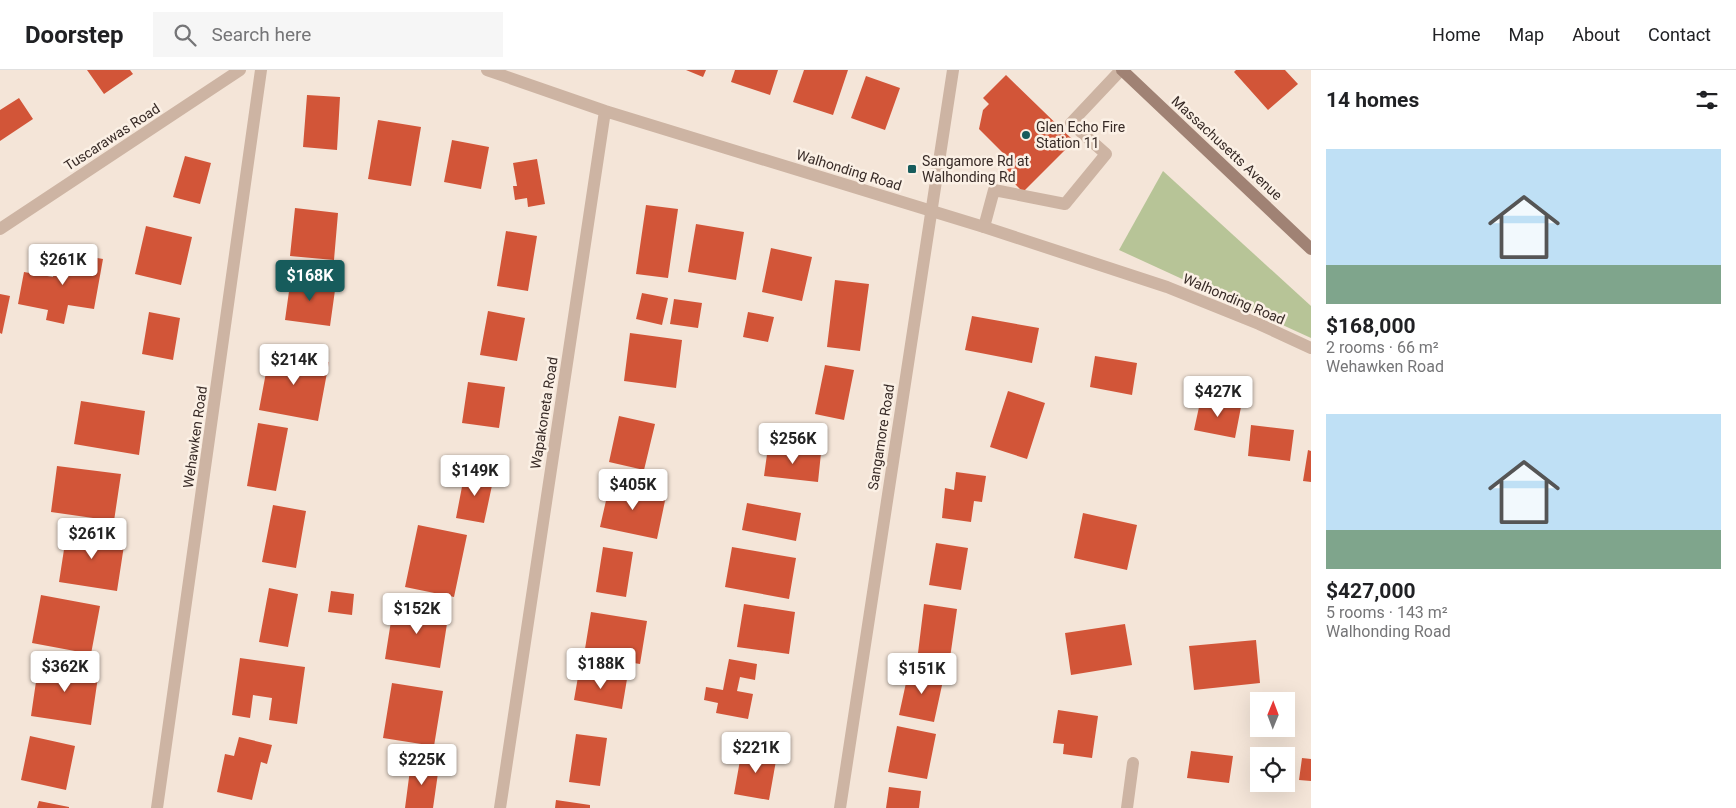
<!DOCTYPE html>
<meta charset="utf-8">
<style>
body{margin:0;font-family:Roboto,sans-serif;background:#f6f6f6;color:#202124;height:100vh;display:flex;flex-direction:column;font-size:19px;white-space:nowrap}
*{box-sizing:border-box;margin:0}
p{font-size:16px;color:#757577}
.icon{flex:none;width:28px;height:28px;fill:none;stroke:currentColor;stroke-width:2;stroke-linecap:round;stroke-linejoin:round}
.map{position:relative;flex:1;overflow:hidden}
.details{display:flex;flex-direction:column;background:#fff;width:425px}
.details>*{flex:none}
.needle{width:32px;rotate:1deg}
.tools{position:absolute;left:1250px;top:622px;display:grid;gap:10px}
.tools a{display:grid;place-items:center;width:45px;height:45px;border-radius:0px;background:#fff;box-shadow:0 5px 20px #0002;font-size:25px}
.price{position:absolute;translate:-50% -42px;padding:0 11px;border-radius:5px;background:#fff;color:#222;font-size:16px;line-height:32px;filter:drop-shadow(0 1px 2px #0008)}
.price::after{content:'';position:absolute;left:50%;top:30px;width:15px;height:11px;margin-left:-8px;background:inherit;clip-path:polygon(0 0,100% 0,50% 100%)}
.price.active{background:#175c5c;color:#fff}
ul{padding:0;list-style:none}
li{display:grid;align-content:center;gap:10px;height:265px;padding:0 15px}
li span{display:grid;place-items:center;height:155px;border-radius:0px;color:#555}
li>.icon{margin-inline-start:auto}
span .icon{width:90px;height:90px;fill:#fffc;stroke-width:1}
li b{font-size:21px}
h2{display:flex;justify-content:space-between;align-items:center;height:60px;padding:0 15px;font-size:21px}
header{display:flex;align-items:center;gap:30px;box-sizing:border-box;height:70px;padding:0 25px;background:#fff;border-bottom:1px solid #e0e0e0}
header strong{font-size:24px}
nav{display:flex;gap:28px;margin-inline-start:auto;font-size:18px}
.search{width:350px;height:45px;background:#f6f6f6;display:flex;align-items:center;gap:12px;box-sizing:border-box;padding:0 18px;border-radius:0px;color:#757577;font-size:19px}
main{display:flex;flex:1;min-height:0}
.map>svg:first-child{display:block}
.green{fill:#b7c497}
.building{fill:#d25538}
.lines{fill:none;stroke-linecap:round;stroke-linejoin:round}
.service{stroke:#cdb4a3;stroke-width:12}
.minor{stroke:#cdb4a3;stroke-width:12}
.tertiary{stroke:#cdb4a3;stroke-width:12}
.secondary{stroke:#a08274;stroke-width:12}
.poi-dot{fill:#175c5c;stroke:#fbf0e5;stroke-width:2}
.labels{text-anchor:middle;stroke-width:5;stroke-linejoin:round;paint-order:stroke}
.poi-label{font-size:14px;fill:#372a26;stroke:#fbf0e5;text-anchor:start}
.street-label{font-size:14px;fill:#372a26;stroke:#fbf0e5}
</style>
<header>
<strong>Doorstep</strong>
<div class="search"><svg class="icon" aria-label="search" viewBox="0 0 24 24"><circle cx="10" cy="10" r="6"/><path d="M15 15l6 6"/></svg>Search here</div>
<nav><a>Home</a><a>Map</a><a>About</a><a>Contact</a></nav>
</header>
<main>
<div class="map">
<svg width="1311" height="738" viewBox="0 0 1311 738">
<rect width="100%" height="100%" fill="#f4e5d8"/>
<path class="green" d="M1163,101L1311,236V268L1119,180Z"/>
<path class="building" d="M87,0H130L133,4L104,24Z
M686,0H706L703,7Z
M735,0H778L770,25L731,12Z
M804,0H848L833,45L793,32Z
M1236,0H1285L1298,14L1268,40L1234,2Z
M1006,5L1074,71L1023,122L1004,103L1013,93L979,59L983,40L989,34L983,28Z
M866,6L900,18L885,60L851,48Z
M307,25L340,27L337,80L303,77Z
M19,28L33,49L0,71V40Z
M378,50L421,57L411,116L368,109Z
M452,70L489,77L481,119L444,112Z
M185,86L211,93L200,134L173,127Z
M537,89L545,134L528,137L527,128L515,130L513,116H517L513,93Z
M646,135L678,139L668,208L636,204Z
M295,138L338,143L334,190L290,186Z
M696,154L744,162L736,210L688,202Z
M146,156L192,167L181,215L135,204Z
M506,161L537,166L528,221L497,216Z
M771,178L812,187L802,231L762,222Z
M58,181L103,189L94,239L68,235L64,254L46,250L48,240L18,234L24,202L53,207Z
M291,207L336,213L330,256L285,250Z
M835,210L869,214L860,281L827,277Z
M642,223L668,228L662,255L636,249Z
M0,224L10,226L2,264L0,263Z
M674,229L702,233L698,258L670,254Z
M488,241L525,248L517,291L480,285Z
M149,242L180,248L173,290L142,284Z
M748,242L774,247L768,272L743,267Z
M972,246L1039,258L1032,293L965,280Z
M630,263L682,270L676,318L624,311Z
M270,281L329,292L318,351L259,340Z
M1095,286L1137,293L1132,325L1090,317Z
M825,295L854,300L844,350L815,344Z
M468,312L505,317L499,358L462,353Z
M1008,321L1045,333L1027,389L990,377Z
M1201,328L1241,337L1235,368L1194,360Z
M81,331L145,341L139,385L74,374Z
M619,346L655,354L644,400L609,392Z
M258,353L288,358L276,421L247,416Z
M1251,355L1294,360L1290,391L1248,386Z
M768,377L821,383L818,412L764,406Z
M1308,380L1311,381V412L1303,411Z
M57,396L121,404L114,451L51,442Z
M465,401L494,406L484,453L456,448Z
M956,402L986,406L982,432L974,431L971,452L942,448L945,418L954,420Z
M610,413L666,426L657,469L600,457Z
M747,433L801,443L796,471L742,460Z
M273,435L306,441L296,498L262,492Z
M1083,443L1137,455L1127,500L1074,488Z
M418,455L467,465L454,527L405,517Z
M67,460L125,469L117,521L59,512Z
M936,473L968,478L961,520L929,515Z
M603,477L633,482L626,527L596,522Z
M732,477L796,488L789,529L725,517Z
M269,518L298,524L288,577L259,572Z
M331,521L354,524L352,545L328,542Z
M41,525L100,536L91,584L32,573Z
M394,532L449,541L440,598L385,589Z
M744,534L795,542L789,584L737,577Z
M924,534L957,539L950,588L918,583Z
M591,542L647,551L640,594L584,585Z
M1125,554L1132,595L1071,605L1065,563Z
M1256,570L1260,613L1194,620L1189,576Z
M240,588L305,597L297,654L269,650L272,628L253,625L250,648L232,645Z
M729,589L757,594L755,610L740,607L737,621L753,624L748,649L716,643L718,633L704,630L706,617L723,620Z
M39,591L99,600L91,655L31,646Z
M909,599L944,606L934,652L899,645Z
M579,601L627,609L622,639L574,630Z
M392,613L443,621L434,676L383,668Z
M1058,640L1098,646L1092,688L1063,684L1064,674L1053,673Z
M897,656L936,664L927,709L888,702Z
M576,664L607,668L600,716L569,712Z
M30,666L75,676L66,720L21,710Z
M239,667L272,675L267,694L261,692L252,730L217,722L225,684L234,686Z
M742,679L777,685L769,730L734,724Z
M1191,681L1233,686L1229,713L1187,708Z
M1302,688L1311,689V711L1299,710Z
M411,692L439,696L433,738H405Z
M889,717L921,721L919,738H886Z
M556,730L590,735V738H555Z
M39,731L69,737V738H37Z"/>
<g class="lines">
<path class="service" d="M984,157L994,120L1065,134L1106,84L1071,53L1121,0"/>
<path class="minor" d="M487,0L605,41L984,157L1167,217L1259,254L1311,278
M0,159L240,0
M157,738L261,0
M500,738L605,41
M1127,738L1133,693"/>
<path class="tertiary" d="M840,738L953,0"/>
<path class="secondary" d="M1122,0L1311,179"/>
</g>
<g class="poi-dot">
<circle cx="1026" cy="65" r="5"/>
<rect x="907" y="94" width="10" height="10" rx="2.5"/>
</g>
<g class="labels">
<g class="poi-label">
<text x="1036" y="62">Glen Echo Fire<tspan x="1036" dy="16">Station 11</tspan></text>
<text x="922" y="96">Sangamore Rd at<tspan x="922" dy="16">Walhonding Rd</tspan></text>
</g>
<g class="street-label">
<text transform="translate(112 67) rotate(-33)" y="5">Tuscarawas Road</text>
<text transform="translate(1227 78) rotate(43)" y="5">Massachusetts Avenue</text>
<text transform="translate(849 100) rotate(17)" y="5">Walhonding Road</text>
<text transform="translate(1234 229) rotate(23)" y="5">Walhonding Road</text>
<text transform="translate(544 343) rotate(-81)" y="5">Wapakoneta Road</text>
<text transform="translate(195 367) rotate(-82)" y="5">Wehawken Road</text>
<text transform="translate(881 367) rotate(-81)" y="5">Sangamore Road</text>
</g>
</g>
</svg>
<div class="tools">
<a><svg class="needle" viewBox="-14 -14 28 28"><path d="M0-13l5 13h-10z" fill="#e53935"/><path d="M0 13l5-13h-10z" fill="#757577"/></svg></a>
<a><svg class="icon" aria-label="locate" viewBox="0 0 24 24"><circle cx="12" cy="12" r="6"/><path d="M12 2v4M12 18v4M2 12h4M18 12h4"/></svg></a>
</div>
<b class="price" style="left:63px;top:216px">$261K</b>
<b class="price active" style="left:310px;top:232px">$168K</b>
<b class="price" style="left:294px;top:316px">$214K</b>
<b class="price" style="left:1218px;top:348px">$427K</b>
<b class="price" style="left:793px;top:395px">$256K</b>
<b class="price" style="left:475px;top:427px">$149K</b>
<b class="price" style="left:633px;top:441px">$405K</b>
<b class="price" style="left:92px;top:490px">$261K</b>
<b class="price" style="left:417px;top:565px">$152K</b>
<b class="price" style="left:601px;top:620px">$188K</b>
<b class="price" style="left:65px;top:623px">$362K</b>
<b class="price" style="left:922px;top:625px">$151K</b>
<b class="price" style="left:756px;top:704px">$221K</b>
<b class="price" style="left:422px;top:716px">$225K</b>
</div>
<section class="details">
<h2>14 homes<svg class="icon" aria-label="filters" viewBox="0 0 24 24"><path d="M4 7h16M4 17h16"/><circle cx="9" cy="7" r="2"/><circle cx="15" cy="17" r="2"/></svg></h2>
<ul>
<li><span style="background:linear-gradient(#bfe0f5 75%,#7fa58c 0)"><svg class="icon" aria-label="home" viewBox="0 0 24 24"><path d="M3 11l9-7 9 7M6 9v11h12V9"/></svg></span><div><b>$168,000</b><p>2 rooms · 66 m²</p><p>Wehawken Road</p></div></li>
<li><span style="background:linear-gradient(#bfe0f5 75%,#7fa58c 0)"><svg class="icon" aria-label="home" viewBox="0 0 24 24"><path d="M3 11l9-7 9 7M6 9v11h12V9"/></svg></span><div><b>$427,000</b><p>5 rooms · 143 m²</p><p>Walhonding Road</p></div></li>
</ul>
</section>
</main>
